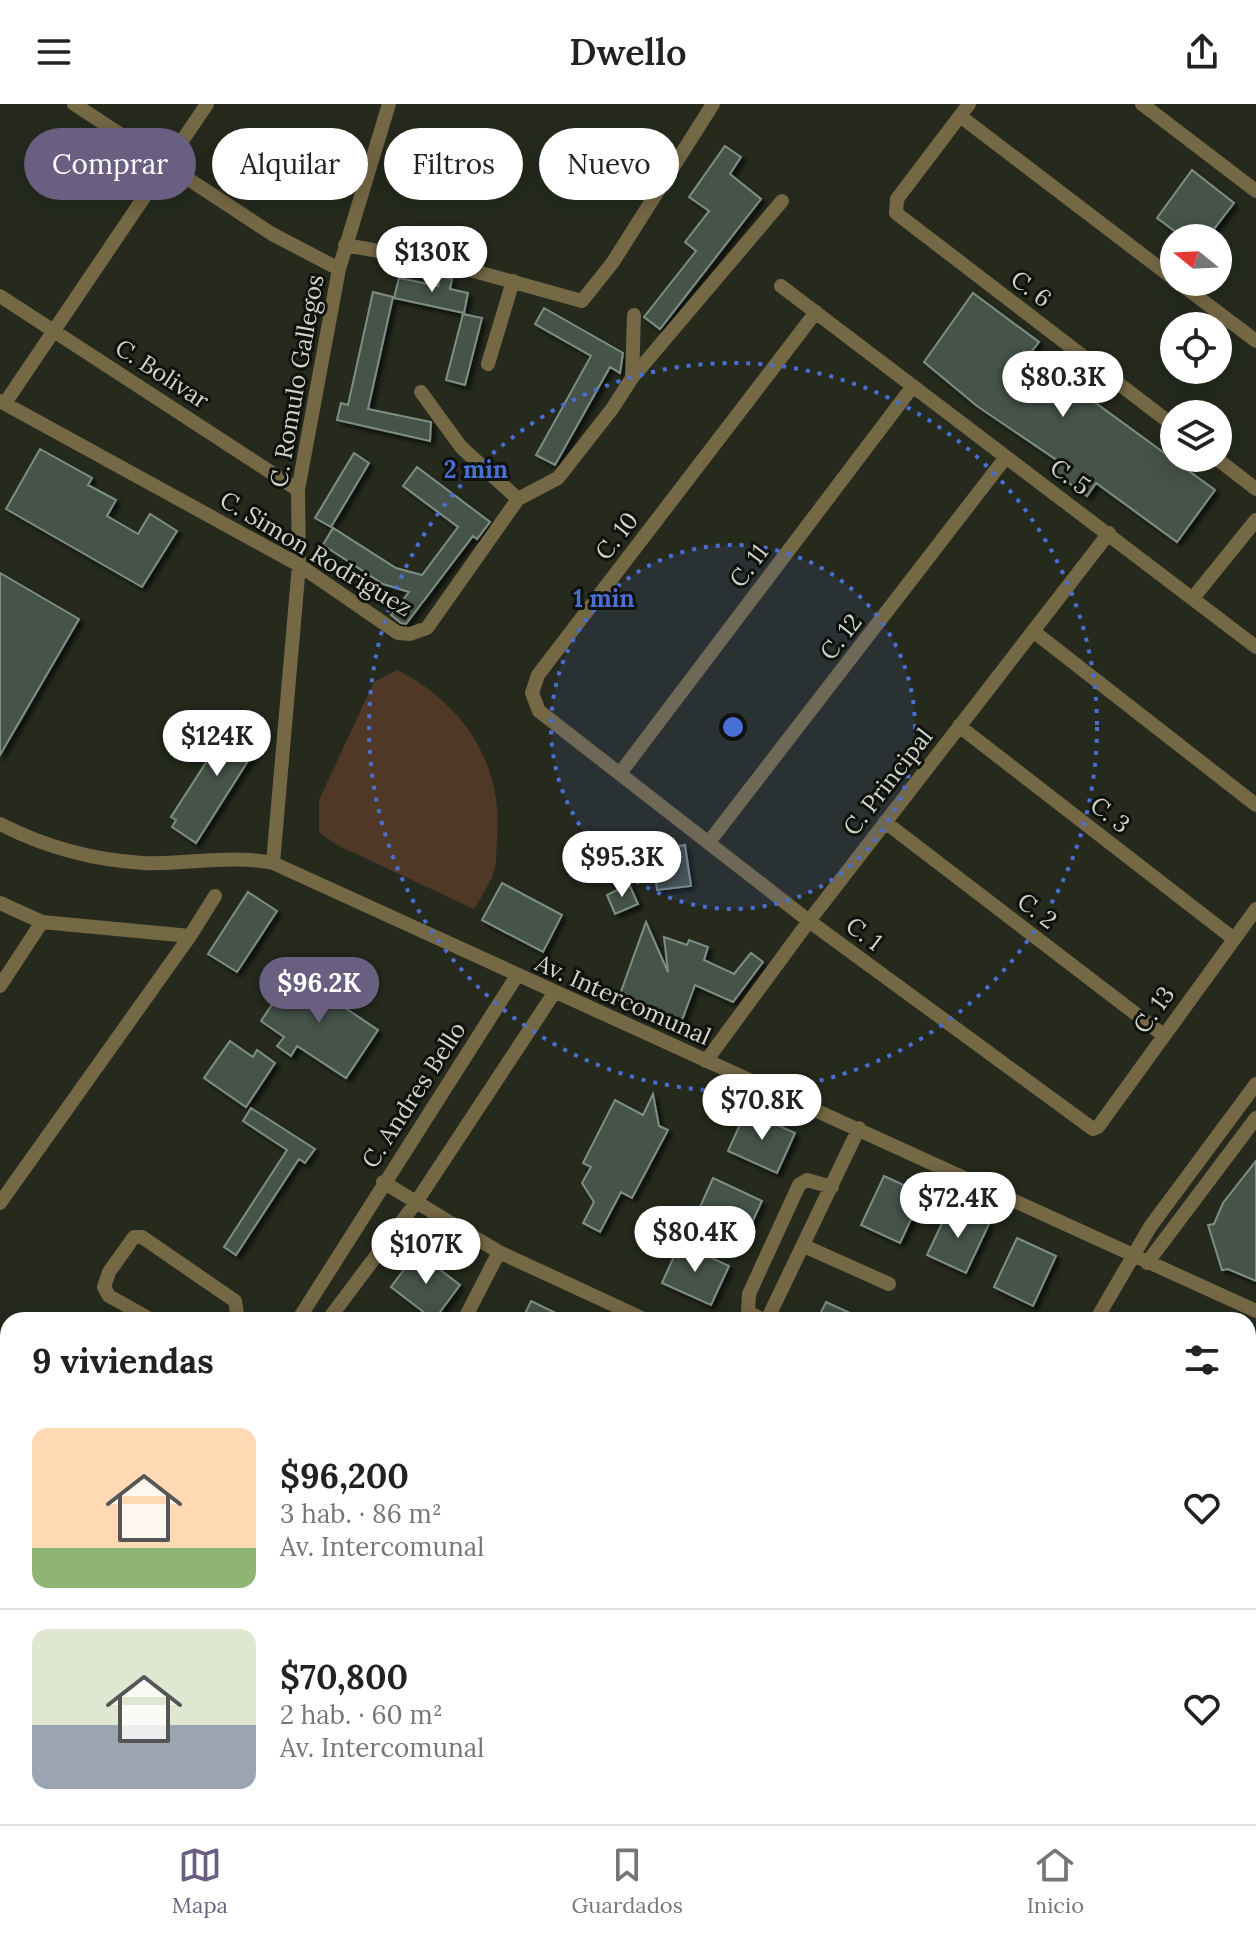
<!DOCTYPE html>
<html lang="es">
<meta charset="utf-8">
<style>
body{margin:0;font-family:Lora,serif;background:#f6f6f6;color:#222;height:100vh;display:flex;flex-direction:column;font-size:30px;white-space:nowrap}
*{box-sizing:border-box;margin:0}
p{font-size:26px;color:#767676}
.icon{flex:none;width:44px;height:44px;fill:none;stroke:currentColor;stroke-width:2;stroke-linecap:round;stroke-linejoin:round}
.map{position:relative;flex:1;overflow:hidden}
.panel{position:absolute;left:0px;top:1208px;width:1256px;height:512px;display:flex;flex-direction:column;background:#fff;border-radius:24px 24px 0 0;box-shadow:0 4px 20px #0003}
.panel>*{flex:none}
.guide{position:absolute;left:24px;top:24px;width:800px;height:72px;display:flex;gap:16px}
.needle{width:52px;rotate:288deg}
.tools{position:absolute;left:1160px;top:120px;display:grid;gap:16px}
.tools a{display:grid;place-items:center;width:72px;height:72px;border-radius:50%;background:#fff;box-shadow:0 4px 20px #0003;font-size:40px}
.price{position:absolute;translate:-50% -68px;padding:0 18px;border-radius:28px;background:#fff;color:#222;font-size:26px;line-height:52px;filter:drop-shadow(0 2px 4px #0008)}
.price::after{content:'';position:absolute;left:50%;top:48px;width:24px;height:18px;margin-left:-12px;background:inherit;clip-path:polygon(0 0,100% 0,50% 100%)}
.price.selected{background:#685f81;color:#fff}
ul{padding:0;list-style:none}
li{display:flex;align-items:center;gap:24px;height:200px;padding:0 32px}
li+li{border-top:2px solid #e0e0e0}
li span{display:grid;place-items:center;flex:none;width:224px;height:160px;border-radius:16px;color:#555}
li>.icon{margin-inline-start:auto}
span .icon{width:96px;height:96px;fill:#fffc;stroke-width:1}
li b{font-size:34px}
h2{display:flex;justify-content:space-between;align-items:center;height:96px;padding:0 32px;font-size:34px}
.tag{padding:0 28px;border-radius:36px;background:#fff;box-shadow:0 4px 20px #0003;font-size:28px;line-height:72px}
.tag.selected{background:#685f81;color:#fff}
header{display:flex;justify-content:space-between;align-items:center;height:104px;padding:0 32px;background:#fff;font-size:36px;font-weight:600}
.tabs{display:flex;justify-content:space-around;align-items:center;height:112px;border-top:2px solid #e0e0e0;background:#fff;font-size:22px;color:#767676}
.tabs a{display:grid;justify-items:center;gap:4px}
.tabs .selected{color:#685f81}
.map>svg:first-child{display:block}
.green{fill:#503827}
.building{fill:#44534a;stroke:#7e8e84;stroke-width:2;filter:url(#shadow)}
.lines{fill:none;stroke-linecap:round;stroke-linejoin:round}
.minor{stroke:#756845;stroke-width:14}
.ring{fill:none;stroke:#4a6fd4;stroke-width:4;stroke-dasharray:4 8}
.labels{text-anchor:middle;stroke-width:6;stroke-linejoin:round;paint-order:stroke}
.street-label{font-size:24px;fill:#cfd3ca;stroke:#0f110c}
.centre{fill:#4a6fd4;stroke:#0f110c;stroke-width:4}
.ring-label{font-size:24px;text-anchor:middle;font-weight:bold;fill:#4a6fd4;stroke:#0f110c;stroke-width:6;stroke-linejoin:round;paint-order:stroke}
</style>
<header><svg class="icon" aria-label="menu" viewBox="0 0 24 24"><path d="M4 6h16M4 12h16M4 18h16"/></svg>Dwello<svg class="icon" aria-label="share" viewBox="0 0 24 24"><path d="M12 15V3M7 8l5-5 5 5M5 13v7h14v-7"/></svg></header>
<div class="map">
<svg width="1256" height="1720" viewBox="0 0 1256 1720">
<defs>
<filter id="shadow"><feDropShadow dx="4" dy="4" stdDeviation="2" flood-color="#0009"/></filter>
</defs>
<rect width="100%" height="100%" fill="#252a1d"/>
<path class="green" d="M397,566C463,599 504,660 497,736C496,748 497,763 492,773C487,784 480,795 474,805L337,741L319,728V696L374,578Z"/>
<path class="building" d="M725,42L741,53L730,70L761,95L660,225L644,213L696,147L685,138L709,107L689,93Z
M1192,66L1234,99L1207,134H1184L1157,114Z
M440,172L452,175L450,185L468,189L464,209L394,194L399,174L438,182Z
M373,188L393,193L368,305L431,318L430,337L337,316L341,299L348,301Z
M973,189L1039,238L1032,247L1044,255L1041,259L1215,386L1177,438L1096,379L1087,392L1054,368L1061,359L977,302L924,258Z
M544,204L623,249L620,269L610,263L555,361L536,351L591,252L535,220Z
M463,210L482,214L465,281L446,276Z
M40,345L92,374L88,381L116,396L107,412L138,430L150,410L177,427L142,483L6,405Z
M354,349L369,359L331,423L315,414Z
M417,363L490,418L477,435L473,432L406,520L401,519L391,511L409,488L383,480L323,441L333,424L396,464L422,471L458,423L403,382Z
M0,469L79,515L0,651Z
M241,611L267,627L196,739L172,723L176,716L171,713L232,618L235,620Z
M685,741L691,782L657,786L652,746Z
M502,779L562,811L543,848L482,816Z
M629,780L638,800L615,810L607,791Z
M248,788L277,807L237,868L208,850Z
M646,818L668,868L664,833L687,841L689,836L708,843L704,856L734,870L751,849L763,858L733,898L695,881L681,919L618,896Z
M293,869L316,885L322,876L335,884L329,893L378,926L346,974L297,942L291,952L277,942L284,933L261,917Z
M230,937L253,953L257,946L275,959L246,1003L204,974Z
M653,990L659,1022L668,1026L632,1094L621,1088L600,1128L583,1119L594,1098L582,1079L591,1063L583,1059L615,996L643,1011Z
M251,1004L315,1045L305,1059L299,1055L236,1151L224,1143L287,1046L243,1017Z
M746,1007L795,1029L777,1069L728,1047Z
M1256,1057V1177L1228,1165L1222,1166L1208,1121L1214,1120L1223,1099Z
M884,1072L923,1090L900,1139L861,1121Z
M713,1074L762,1097L744,1136L695,1114Z
M950,1102L989,1120L966,1169L927,1151Z
M1017,1134L1056,1152L1033,1202L994,1183Z
M680,1139L729,1162L711,1201L662,1179Z
M417,1148L460,1181L434,1216L391,1183Z
M531,1197L570,1216H522Z
M826,1198L865,1216H817Z"/>
<g class="lines">
<path class="minor" d="M74,0L272,130L339,165
M969,0L897,95L896,109L1174,322
M1142,0L1256,87
M960,12L1174,175
M345,141L445,159L582,197L613,158L713,0
M1178,178L1256,237
M781,182L1256,543
M0,192L298,386
M816,208L538,571L532,589L539,607L809,817L1093,1025L1098,1023L1256,805
M488,260L513,177
M632,274L782,97
M0,297L299,461L398,529L410,530L427,524L518,395L461,343L421,288
M5,299L207,0
M1216,354L1256,385
M518,395L558,374L612,305L632,274L634,211
M1193,494L1256,416
M1033,527L1256,701
M959,622L1234,835
M621,668L913,282
M885,718L1162,930
M0,720C45,743 91,756 143,759C186,761 230,750 273,759L1256,1207
M709,738L1006,353
M273,759L299,461L298,386L339,165L389,0
M0,799L42,818L190,832
M0,882L42,818
M706,957L809,817L1109,429
M383,1078L499,1148L646,1216
M0,1099L190,832L215,792
M804,1142L889,1180
M1147,1159L1256,1014
M152,1216L109,1192L104,1183L109,1168L134,1133H142L235,1197L238,1216
M298,1216L516,873
M328,1216L415,1100L554,889
M464,1216L499,1148
M763,1216L748,1208L749,1190L799,1081L807,1076L832,1083
M767,1216L859,1024
M1096,1216L1150,1123L1256,980
M0,1410L8,1415
M1248,1500L1256,1481
M1248,1538L1256,1541
M0,1547L8,1523
M1248,1701L1256,1682
M411,1712L440,1720
M668,1712L689,1720
M890,1712L910,1720
M31,1720L34,1712
M124,1720L126,1712
M230,1720V1712
M573,1720L577,1712
M989,1720L993,1712
M1072,1720L1075,1712
M1152,1720L1156,1712
M1240,1720L1243,1712"/>
</g>
<circle cx="733" cy="623" r="182" fill="#4a6fd4" fill-opacity=".12"/>
<g class="ring">
<circle cx="733" cy="623" r="182"/>
<circle cx="733" cy="623" r="364"/>
</g>
<g class="labels">
<g class="street-label">
<text transform="translate(1031 185) rotate(37)" y="8">C. 6</text>
<text transform="translate(162 270) rotate(33)" y="8">C. Bolivar</text>
<text transform="translate(297 277) rotate(-80)" y="8">C. Romulo Gallegos</text>
<text transform="translate(1070 373) rotate(36)" y="8">C. 5</text>
<text transform="translate(617 432) rotate(-52)" y="8">C. 10</text>
<text transform="translate(316 450) rotate(31)" y="8">C. Simon Rodriguez</text>
<text transform="translate(749 462) rotate(-53)" y="8">C. 11</text>
<text transform="translate(841 533) rotate(-52)" y="8">C. 12</text>
<text transform="translate(888 678) rotate(-52)" y="8">C. Principal</text>
<text transform="translate(1110 711) rotate(38)" y="8">C. 3</text>
<text transform="translate(1037 807) rotate(37)" y="8">C. 2</text>
<text transform="translate(864 830) rotate(37)" y="8">C. 1</text>
<text transform="translate(623 896) rotate(24)" y="8">Av. Intercomunal</text>
<text transform="translate(1154 906) rotate(-54)" y="8">C. 13</text>
<text transform="translate(414 991) rotate(-57)" y="8">C. Andres Bello</text>
</g>
</g>
<circle cx="733" cy="623" r="12" class="centre"/>
<g class="ring-label">
<text x="476" y="374">2 min</text>
<text x="604" y="503">1 min</text>
</g>
</svg>
<div class="tools">
<a><svg class="needle" viewBox="-14 -14 28 28"><path d="M0-13l5 13h-10z" fill="#e53935"/><path d="M0 13l5-13h-10z" fill="#767676"/></svg></a>
<a><svg class="icon" aria-label="locate" viewBox="0 0 24 24"><circle cx="12" cy="12" r="6"/><path d="M12 2v4M12 18v4M2 12h4M18 12h4"/></svg></a>
<a><svg class="icon" aria-label="layers" viewBox="0 0 24 24"><path d="M12 4l9 5-9 5-9-5zM3 14l9 5 9-5"/></svg></a>
</div>
<b class="price" style="left:432px;top:190px">$130K</b>
<b class="price" style="left:1063px;top:315px">$80.3K</b>
<b class="price" style="left:217px;top:674px">$124K</b>
<b class="price" style="left:622px;top:795px">$95.3K</b>
<b class="price selected" style="left:319px;top:921px">$96.2K</b>
<b class="price" style="left:762px;top:1038px">$70.8K</b>
<b class="price" style="left:958px;top:1136px">$72.4K</b>
<b class="price" style="left:695px;top:1170px">$80.4K</b>
<b class="price" style="left:426px;top:1182px">$107K</b>
<div class="guide">
<a class="tag selected">Comprar</a>
<a class="tag">Alquilar</a>
<a class="tag">Filtros</a>
<a class="tag">Nuevo</a>
</div>
<section class="panel">
<h2>9 viviendas<svg class="icon" aria-label="filters" viewBox="0 0 24 24"><path d="M4 7h16M4 17h16"/><circle cx="9" cy="7" r="2"/><circle cx="15" cy="17" r="2"/></svg></h2>
<ul>
<li><span style="background:linear-gradient(#ffd9b3 75%,#8fb573 0)"><svg class="icon" aria-label="home" viewBox="0 0 24 24"><path d="M3 11l9-7 9 7M6 9v11h12V9"/></svg></span><div><b>$96,200</b><p>3 hab. · 86 m²</p><p>Av. Intercomunal</p></div><svg class="icon" aria-label="heart" viewBox="0 0 24 24"><path d="M12 20l-8-8c-3-5 5-10 8-4 3-6 11-1 8 4z"/></svg></li>
<li><span style="background:linear-gradient(#dfe7d0 60%,#9aa5b1 0)"><svg class="icon" aria-label="home" viewBox="0 0 24 24"><path d="M3 11l9-7 9 7M6 9v11h12V9"/></svg></span><div><b>$70,800</b><p>2 hab. · 60 m²</p><p>Av. Intercomunal</p></div><svg class="icon" aria-label="heart" viewBox="0 0 24 24"><path d="M12 20l-8-8c-3-5 5-10 8-4 3-6 11-1 8 4z"/></svg></li>
</ul>
</section>
</div>
<nav class="tabs">
<a class="selected"><svg class="icon" aria-label="map" viewBox="0 0 24 24"><path d="M3 6l6-2 6 2 6-2v14l-6 2-6-2-6 2zM9 4v14M15 6v14"/></svg>Mapa</a>
<a><svg class="icon" aria-label="saved" viewBox="0 0 24 24"><path d="M7 4h10v16l-5-4-5 4z"/></svg>Guardados</a>
<a><svg class="icon" aria-label="home" viewBox="0 0 24 24"><path d="M3 11l9-7 9 7M6 9v11h12V9"/></svg>Inicio</a>
</nav>
